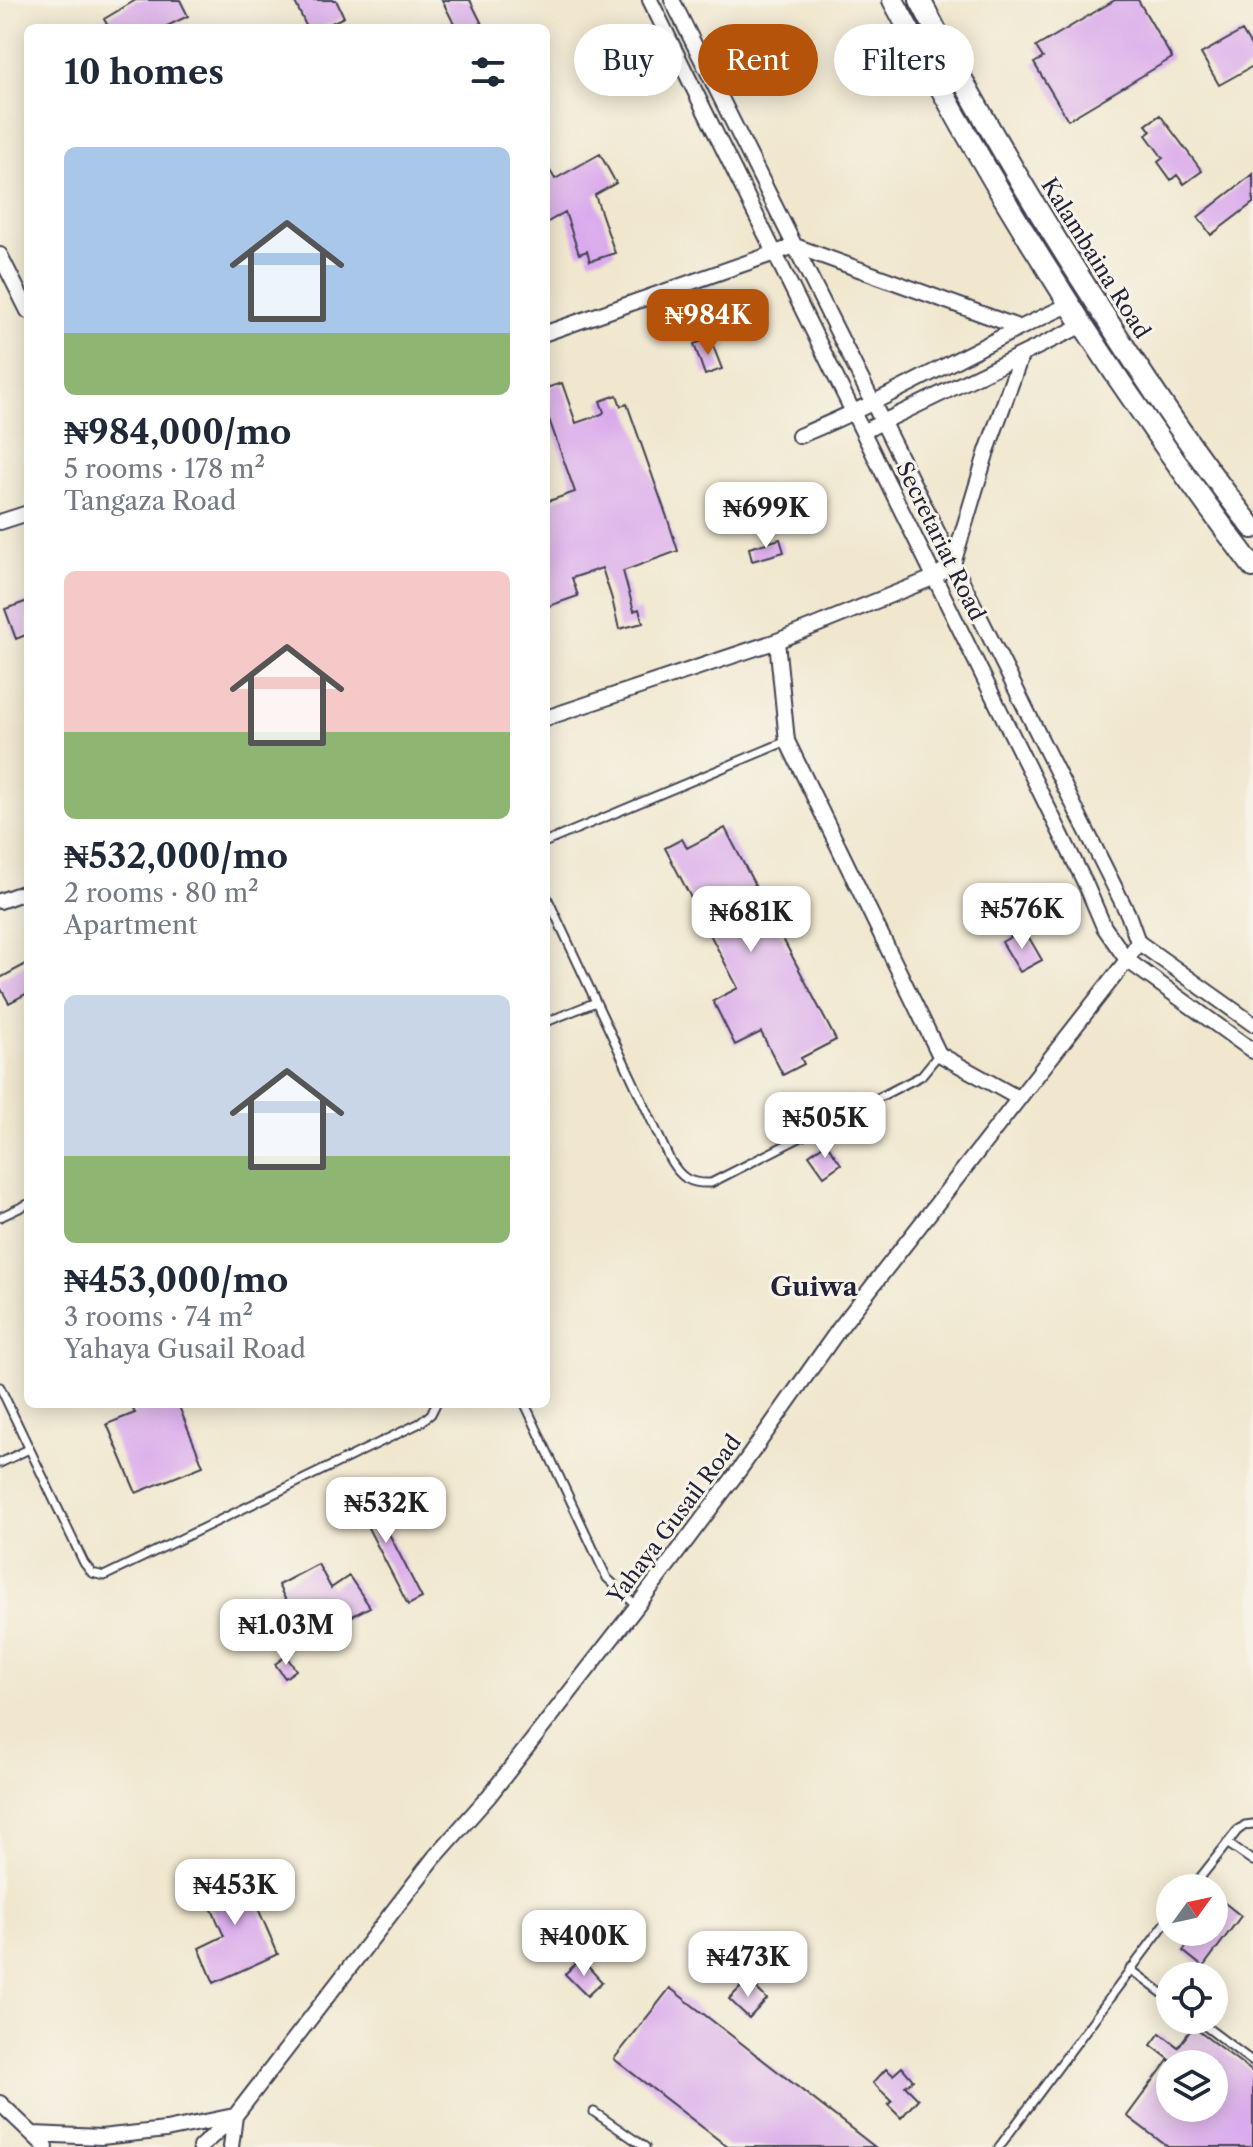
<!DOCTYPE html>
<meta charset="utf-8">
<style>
body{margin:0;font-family:"Libre Caslon Text",serif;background:#f2f2f3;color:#1f2937;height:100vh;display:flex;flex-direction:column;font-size:30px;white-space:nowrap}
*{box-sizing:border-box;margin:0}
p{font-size:26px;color:#747a83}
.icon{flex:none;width:44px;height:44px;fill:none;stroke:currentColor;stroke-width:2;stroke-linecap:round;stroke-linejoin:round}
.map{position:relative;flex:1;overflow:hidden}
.panel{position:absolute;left:24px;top:24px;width:526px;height:1384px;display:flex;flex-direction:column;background:#fff;border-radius:12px;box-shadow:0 4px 20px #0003}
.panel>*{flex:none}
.banner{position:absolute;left:574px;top:24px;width:558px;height:72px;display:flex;gap:16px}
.needle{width:52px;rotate:57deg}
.tools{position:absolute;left:1156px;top:1874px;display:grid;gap:16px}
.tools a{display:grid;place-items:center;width:72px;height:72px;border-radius:50%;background:#fff;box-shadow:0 4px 20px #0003;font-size:40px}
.price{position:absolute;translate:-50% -68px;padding:0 18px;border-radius:16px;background:#fff;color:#222;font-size:26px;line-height:52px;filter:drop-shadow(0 2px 4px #0008)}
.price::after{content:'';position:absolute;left:50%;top:48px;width:24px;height:18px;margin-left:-12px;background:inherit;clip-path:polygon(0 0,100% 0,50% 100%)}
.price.selected{background:#b45309;color:#fff}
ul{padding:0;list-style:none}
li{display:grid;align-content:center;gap:16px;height:424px;padding:0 40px}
li span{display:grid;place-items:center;height:248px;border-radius:12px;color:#555}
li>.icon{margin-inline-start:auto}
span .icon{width:144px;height:144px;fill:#fffc;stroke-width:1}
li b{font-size:34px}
h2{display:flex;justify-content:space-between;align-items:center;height:96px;padding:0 40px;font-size:34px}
.chip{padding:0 28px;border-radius:36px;background:#fff;box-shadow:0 4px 20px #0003;font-size:28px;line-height:72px}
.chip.selected{background:#b45309;color:#fff}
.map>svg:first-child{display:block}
.building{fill:#daabec;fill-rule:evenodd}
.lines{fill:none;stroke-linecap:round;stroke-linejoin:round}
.service-casing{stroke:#414051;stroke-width:11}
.minor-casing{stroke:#414051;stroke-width:18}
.secondary-casing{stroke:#414051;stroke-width:24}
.service{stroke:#fff;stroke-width:7}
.minor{stroke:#fff;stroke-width:14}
.secondary{stroke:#fff;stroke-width:20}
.labels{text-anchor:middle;stroke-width:6;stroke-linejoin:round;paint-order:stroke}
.street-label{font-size:22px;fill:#22223b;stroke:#f7f3e8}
.quarter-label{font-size:26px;font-weight:bold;fill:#22223b;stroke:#f7f3e8}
</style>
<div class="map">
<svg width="1253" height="2147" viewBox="0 0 1253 2147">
<rect width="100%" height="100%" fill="#f7f3e8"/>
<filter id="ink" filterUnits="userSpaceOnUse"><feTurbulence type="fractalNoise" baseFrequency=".0125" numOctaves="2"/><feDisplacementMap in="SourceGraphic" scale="16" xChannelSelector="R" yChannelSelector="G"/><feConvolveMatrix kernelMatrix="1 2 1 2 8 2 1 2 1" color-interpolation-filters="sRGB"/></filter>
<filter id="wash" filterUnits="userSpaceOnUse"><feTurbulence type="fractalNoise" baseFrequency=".006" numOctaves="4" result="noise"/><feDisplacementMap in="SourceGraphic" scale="32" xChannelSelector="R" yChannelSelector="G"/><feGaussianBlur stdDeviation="1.8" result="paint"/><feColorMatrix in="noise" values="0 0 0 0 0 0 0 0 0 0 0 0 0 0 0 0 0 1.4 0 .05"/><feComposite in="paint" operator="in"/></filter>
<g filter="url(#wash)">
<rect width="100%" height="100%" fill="#f0e7ce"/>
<g id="blocks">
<path class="building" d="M136,0H180L188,16L163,28H109L104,19Z
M294,0H336L344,17L321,28H307Z
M442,0H470L484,28H456Z
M1115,0H1138L1172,58L1068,120L1034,63L1043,58L1036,47Z
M1242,31L1253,49V66L1219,85L1201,54Z
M1160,115L1202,171L1184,184L1177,175L1171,180L1158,162L1163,158L1146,135L1151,131L1146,125Z
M600,154L616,183L595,195L615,253L590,261L587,251L579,254L565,212L546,223V164L555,179Z
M1253,174V203L1211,235L1198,217Z
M710,338L722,369L705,375L694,344Z
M562,383L576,423L602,414L604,412L600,401L617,395L621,406L627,404L668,520L678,551L623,571L634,611L639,609L643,623L619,629L612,599L602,568L572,578L578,596L546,607V502L575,492L546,411V388Z
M780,539L784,552L752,561L749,548Z
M28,601V634L16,639L5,609Z
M725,828L836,1040L801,1058L804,1064L783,1075L761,1032L735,1045L713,1001L738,988L665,848L682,839L687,848Z
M1024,929L1042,960L1020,972L1002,942Z
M28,963V993L9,1003L0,987V978Z
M826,1143L841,1164L824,1176L809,1155Z
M130,1404H178L203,1466L136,1493L107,1424L135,1413Z
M364,1485L422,1598L408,1605L350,1493Z
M318,1564L331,1588L349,1576L370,1607L306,1640L278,1585Z
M286,1656L296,1670L285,1678L275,1664Z
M239,1865L278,1954L214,1983L199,1948L224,1936L200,1883Z
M1221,1900L1241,1916L1203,1967L1183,1951L1197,1932H1214V1910Z
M581,1959L602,1982L587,1996L565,1974Z
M748,1980L767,1999L749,2018L729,1999Z
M670,1988L732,2036L875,2147H728L614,2059Z
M1193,2027L1253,2072V2147H1168L1127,2116L1169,2059L1151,2045L1160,2033L1178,2047ZM1170,2060L1175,2064H1214V2108H1170Z
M902,2067L913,2080L905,2086L918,2099L901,2118L888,2105L892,2101L873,2083L886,2069L893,2075Z"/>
</g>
</g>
<g filter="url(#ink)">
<use href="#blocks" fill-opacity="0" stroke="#414051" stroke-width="2"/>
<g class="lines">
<g class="service-casing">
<path id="service" d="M546,842L787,741
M546,895L670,1160C681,1178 689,1184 711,1183L921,1076L939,1054
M546,1022L596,1002
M0,1217L28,1204
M0,1387L84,1563L92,1573L104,1576L420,1423L431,1414L436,1404
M525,1404L607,1578L637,1606
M0,1463L29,1449
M1227,1843L1253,1861
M1192,1888L1237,1831L1245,1825L1253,1824
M1130,1969L1170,1999
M1197,2020L1253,2062
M594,2112L645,2147
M999,2147L1170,1917"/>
</g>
<g class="minor-casing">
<path id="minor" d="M650,0L1086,885L1104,927L1127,960L1253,1051
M672,0L1128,914L1138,942L1253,1024
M0,255L28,311
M546,333L795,246L1018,327
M864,431L1083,325
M799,436C892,398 978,345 1069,305
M0,522L28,513
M777,641L787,741L939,1054L1018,1098
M546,718L777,641L933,578L953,564L987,451L1021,356
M0,901L28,891
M0,2103L46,2147
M33,2134L101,2137L166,2130L234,2116
M200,2147L235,2116L434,1858L489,1796L637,1606L740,1469L839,1329L1127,960L1138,942
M231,2147L235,2116"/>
</g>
<g class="secondary-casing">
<path id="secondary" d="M893,0C997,199 1117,388 1253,567
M920,0C969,96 1023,188 1081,279C1135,364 1190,449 1253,528"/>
</g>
<use href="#service" class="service"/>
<use href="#minor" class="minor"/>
<use href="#secondary" class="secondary"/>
</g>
</g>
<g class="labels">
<g class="street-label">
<text transform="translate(1096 258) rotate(58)" y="8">Kalambaina Road</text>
<text transform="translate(941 541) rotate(64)" y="8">Secretariat Road</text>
<text transform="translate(674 1519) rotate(-53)" y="8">Yahaya Gusail Road</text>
</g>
<g class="quarter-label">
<text x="814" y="1296">Guiwa</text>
</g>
</g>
</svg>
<div class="tools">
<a><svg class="needle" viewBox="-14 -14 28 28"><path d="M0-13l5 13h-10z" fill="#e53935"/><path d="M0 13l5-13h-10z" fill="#747a83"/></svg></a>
<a><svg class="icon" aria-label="locate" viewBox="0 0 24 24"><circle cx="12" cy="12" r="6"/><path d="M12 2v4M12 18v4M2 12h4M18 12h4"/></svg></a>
<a><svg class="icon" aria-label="layers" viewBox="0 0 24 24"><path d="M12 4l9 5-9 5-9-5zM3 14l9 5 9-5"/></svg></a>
</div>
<b class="price selected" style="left:708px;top:357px">₦984K</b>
<b class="price" style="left:766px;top:550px">₦699K</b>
<b class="price" style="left:1022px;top:951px">₦576K</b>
<b class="price" style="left:751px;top:954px">₦681K</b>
<b class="price" style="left:825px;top:1160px">₦505K</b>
<b class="price" style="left:386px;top:1545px">₦532K</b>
<b class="price" style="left:286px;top:1667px">₦1.03M</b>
<b class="price" style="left:235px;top:1927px">₦453K</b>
<b class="price" style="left:584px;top:1978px">₦400K</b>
<b class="price" style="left:748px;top:1999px">₦473K</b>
<div class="banner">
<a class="chip">Buy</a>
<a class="chip selected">Rent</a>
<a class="chip">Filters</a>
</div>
<section class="panel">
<h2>10 homes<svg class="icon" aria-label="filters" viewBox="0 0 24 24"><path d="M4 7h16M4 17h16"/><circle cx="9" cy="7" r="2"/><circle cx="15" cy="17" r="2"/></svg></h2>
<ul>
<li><span style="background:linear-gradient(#a9c7e8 75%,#8fb573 0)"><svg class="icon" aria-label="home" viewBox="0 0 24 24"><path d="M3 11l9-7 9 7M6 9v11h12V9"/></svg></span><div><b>₦984,000/mo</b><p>5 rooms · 178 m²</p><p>Tangaza Road</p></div></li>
<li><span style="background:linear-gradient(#f6c9c9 65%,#8fb573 0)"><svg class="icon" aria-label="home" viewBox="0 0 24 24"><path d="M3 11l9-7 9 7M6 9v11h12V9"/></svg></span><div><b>₦532,000/mo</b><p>2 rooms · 80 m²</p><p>Apartment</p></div></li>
<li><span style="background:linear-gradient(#c9d6e8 65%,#8fb573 0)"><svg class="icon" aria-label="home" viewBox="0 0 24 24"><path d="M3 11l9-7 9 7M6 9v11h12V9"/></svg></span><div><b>₦453,000/mo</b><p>3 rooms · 74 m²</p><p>Yahaya Gusail Road</p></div></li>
</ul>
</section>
</div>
